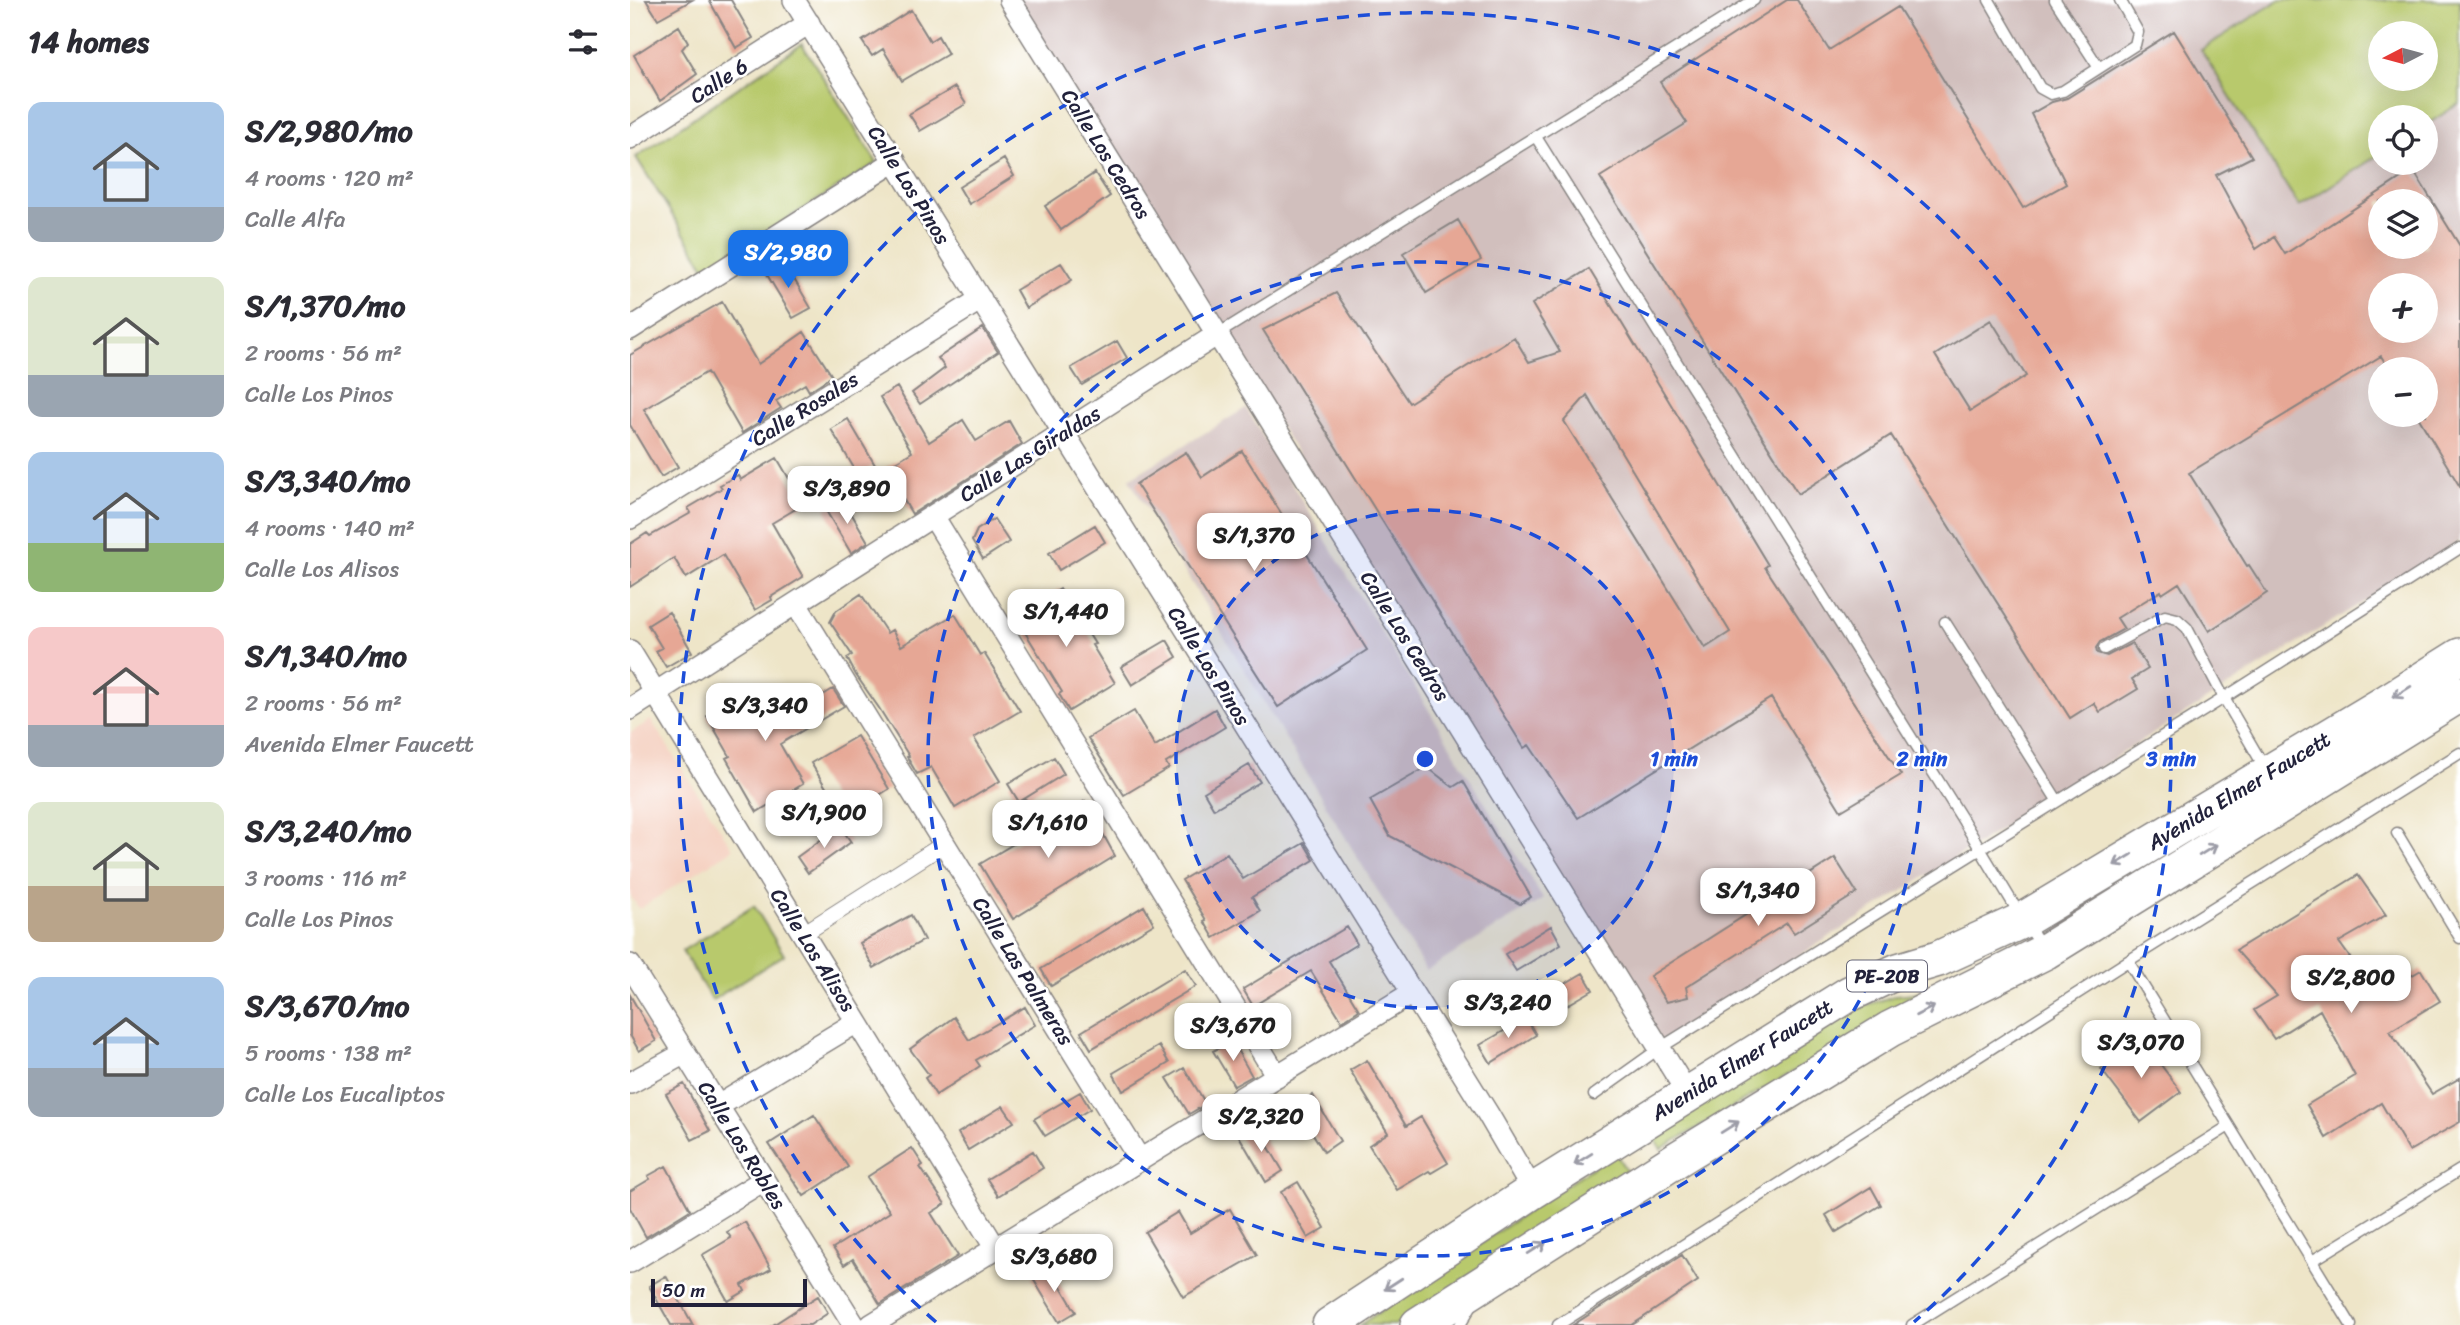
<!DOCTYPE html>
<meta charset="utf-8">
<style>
body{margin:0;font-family:Sriracha,sans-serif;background:#f7f7f7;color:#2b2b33;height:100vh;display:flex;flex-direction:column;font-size:26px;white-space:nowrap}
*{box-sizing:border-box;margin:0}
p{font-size:23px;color:#7c7c81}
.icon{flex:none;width:38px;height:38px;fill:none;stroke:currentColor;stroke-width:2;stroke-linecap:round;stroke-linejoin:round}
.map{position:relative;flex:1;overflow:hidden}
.panel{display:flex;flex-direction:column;background:#fff;width:630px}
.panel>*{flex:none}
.needle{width:46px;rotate:264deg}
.fabs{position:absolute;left:1738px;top:21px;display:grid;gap:14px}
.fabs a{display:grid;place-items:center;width:70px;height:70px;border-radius:50%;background:#fff;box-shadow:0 7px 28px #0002;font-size:35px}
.scale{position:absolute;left:21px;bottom:18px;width:156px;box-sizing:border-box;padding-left:7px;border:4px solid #22223b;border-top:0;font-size:19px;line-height:24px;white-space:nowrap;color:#22223b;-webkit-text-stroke:5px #fff;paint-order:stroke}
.price{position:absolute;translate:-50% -60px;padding:0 16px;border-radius:14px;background:#fff;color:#222;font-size:23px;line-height:46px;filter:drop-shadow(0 2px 4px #0008)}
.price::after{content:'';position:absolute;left:50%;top:42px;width:21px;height:16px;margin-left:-10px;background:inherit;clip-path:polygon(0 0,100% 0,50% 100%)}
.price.on{background:#1a73e8;color:#fff}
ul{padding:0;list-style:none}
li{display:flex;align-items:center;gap:21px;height:175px;padding:0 28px}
li span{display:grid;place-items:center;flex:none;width:196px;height:140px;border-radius:14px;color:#555}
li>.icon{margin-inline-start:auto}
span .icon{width:84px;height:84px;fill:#fffc;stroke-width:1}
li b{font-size:30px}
h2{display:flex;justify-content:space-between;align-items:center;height:84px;padding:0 28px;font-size:30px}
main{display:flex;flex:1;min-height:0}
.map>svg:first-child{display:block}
.built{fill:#f5d2c2}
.industrial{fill:#d1bfbd;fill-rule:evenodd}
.green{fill:#b8c96c;stroke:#6d7654;stroke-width:2;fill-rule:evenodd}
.building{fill:#e6a795;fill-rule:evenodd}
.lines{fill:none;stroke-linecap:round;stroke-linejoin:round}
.service-casing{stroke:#888482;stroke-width:13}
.pedestrian-casing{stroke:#888482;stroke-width:18}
.minor-casing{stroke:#888482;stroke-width:24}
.trunk-casing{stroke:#888482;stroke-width:38}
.service{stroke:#fff;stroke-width:10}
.pedestrian{stroke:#fff;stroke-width:16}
.minor{stroke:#fff;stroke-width:21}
.trunk{stroke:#fff;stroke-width:35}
.oneway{stroke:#9c9ca7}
.ring{fill:none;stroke:#1d4ed8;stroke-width:3.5;stroke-dasharray:12 9}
.labels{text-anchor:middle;stroke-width:5;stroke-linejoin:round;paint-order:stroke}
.shield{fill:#fff;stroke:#646476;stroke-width:2}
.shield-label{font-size:19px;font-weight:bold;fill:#22223b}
.street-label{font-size:21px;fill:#22223b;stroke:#fff}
.centre{fill:#1d4ed8;stroke:#fff;stroke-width:3.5}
.ring-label{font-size:21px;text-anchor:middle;font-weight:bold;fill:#1d4ed8;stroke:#fff;stroke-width:5;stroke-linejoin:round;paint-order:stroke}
</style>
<main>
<section class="panel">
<h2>14 homes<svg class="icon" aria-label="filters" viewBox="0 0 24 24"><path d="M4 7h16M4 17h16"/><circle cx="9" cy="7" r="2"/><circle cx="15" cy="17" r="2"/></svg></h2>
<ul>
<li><span style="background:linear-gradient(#a9c7e8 75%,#9aa5b1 0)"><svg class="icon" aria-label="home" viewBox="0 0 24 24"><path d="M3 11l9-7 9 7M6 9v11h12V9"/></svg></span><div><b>S/2,980/mo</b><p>4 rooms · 120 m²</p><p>Calle Alfa</p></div></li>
<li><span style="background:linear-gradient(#dfe7d0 70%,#9aa5b1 0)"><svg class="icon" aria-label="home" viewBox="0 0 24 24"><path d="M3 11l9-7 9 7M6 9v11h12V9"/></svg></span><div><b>S/1,370/mo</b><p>2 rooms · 56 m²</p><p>Calle Los Pinos</p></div></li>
<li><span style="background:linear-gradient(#a9c7e8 65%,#8fb573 0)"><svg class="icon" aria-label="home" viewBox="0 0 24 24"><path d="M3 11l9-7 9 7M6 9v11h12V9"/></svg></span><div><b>S/3,340/mo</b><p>4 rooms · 140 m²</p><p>Calle Los Alisos</p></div></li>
<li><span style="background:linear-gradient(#f6c9c9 70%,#9aa5b1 0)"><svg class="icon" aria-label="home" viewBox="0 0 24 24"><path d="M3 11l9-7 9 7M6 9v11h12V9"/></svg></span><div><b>S/1,340/mo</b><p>2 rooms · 56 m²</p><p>Avenida Elmer Faucett</p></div></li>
<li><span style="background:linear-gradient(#dfe7d0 60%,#b9a48a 0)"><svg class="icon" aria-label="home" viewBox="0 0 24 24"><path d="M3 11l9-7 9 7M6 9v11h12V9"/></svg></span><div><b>S/3,240/mo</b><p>3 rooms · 116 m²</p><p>Calle Los Pinos</p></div></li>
<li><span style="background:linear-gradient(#a9c7e8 65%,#9aa5b1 0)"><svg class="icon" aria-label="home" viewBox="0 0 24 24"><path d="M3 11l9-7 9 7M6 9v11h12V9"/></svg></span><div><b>S/3,670/mo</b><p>5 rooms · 138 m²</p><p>Calle Los Eucaliptos</p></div></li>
</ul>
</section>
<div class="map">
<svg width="1830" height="1325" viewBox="0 0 1830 1325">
<rect width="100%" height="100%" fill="#fff"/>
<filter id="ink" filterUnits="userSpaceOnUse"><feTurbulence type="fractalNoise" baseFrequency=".0143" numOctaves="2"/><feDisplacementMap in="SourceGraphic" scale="14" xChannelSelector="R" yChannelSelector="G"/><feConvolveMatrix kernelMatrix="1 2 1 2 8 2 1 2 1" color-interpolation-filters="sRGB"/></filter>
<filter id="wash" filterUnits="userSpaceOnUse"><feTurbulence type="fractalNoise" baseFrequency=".00686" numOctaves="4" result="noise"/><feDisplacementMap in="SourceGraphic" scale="28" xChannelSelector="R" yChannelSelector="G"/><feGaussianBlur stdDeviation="1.57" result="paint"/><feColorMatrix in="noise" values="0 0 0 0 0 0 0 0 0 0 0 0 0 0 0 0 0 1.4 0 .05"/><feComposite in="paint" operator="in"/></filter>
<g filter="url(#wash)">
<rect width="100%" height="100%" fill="#eee5c8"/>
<path class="built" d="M21,720L103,849L9,909L0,895V733Z"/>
<path class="industrial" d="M386,0H1830V541L1032,1042ZM1750,33H1796V79H1750ZM1750,117H1796V163H1750ZM1750,201H1796V247H1750ZM1750,285H1796V331H1750ZM1750,369H1796V415H1750Z
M616,408L913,899L796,971L499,479Z"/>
<path class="green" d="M1649,0H1830V103L1796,125V117H1750V154L1669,206L1571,50ZM1750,33H1796V79H1750Z
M172,44L247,163L76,269L6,157Z
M124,906L154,955L82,1000L52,951Z
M1302,991L1031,1149L1021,1132L1218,1011L1267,995Z
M985,1152L997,1172L765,1325H730Z"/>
<g id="blocks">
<path class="building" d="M16,0H62L28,19Z
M79,0H101L123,38L106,48Z
M1157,0H1167L1199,50L1268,7L1393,208L1436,184L1401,114L1422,102L1437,98L1544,31L1622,157L1586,175L1626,249L1644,237L1655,254L1783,170L1830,246V487L1787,415H1796V369H1759L1751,356L1559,473L1617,566L1619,565L1637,593L1579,631L1549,583L1532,594L1531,591L1487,618L1494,629L1470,642L1466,648L1467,653L1477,656L1502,643L1518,669L1502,679L1508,689L1470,712L1464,703L1440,718L1261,435L1168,494L970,177L1057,123L1030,82ZM1750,201H1796V247H1750ZM1750,285H1796V331H1750ZM1361,320L1396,376L1340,411L1305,355Z
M281,10L300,41L308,36L318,54L272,81L253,49L242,56L232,41Z
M49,26L58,42L52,49L67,74L30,101L4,55Z
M325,87L336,104L290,131L279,114Z
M374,159L384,176L339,204L329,187Z
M465,173L480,196L431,230L415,206Z
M828,220L851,260L796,293L773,253Z
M154,262L181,308L163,318L136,273Z
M431,263L442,280L396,308L386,290Z
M959,269L1138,565L1135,567L1271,775L1211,811L1141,698L948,818L899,745L894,748L633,330L706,293L779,403L884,337L899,362L930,352L902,304ZM957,395L1100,632L1075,648L934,421Z
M92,302L128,364L174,332L202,376L179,391L175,384L146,401L151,408L112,433L77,372L14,409L48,467L31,477L0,425V355Z
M353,328L368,352L290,404L282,393L315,368L308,358Z
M487,341L497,358L452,385L441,368Z
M267,387L299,442L333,420L346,441L379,421L392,444L282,514L255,468L282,452L250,397Z
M218,419L245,465L228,475L201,429Z
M612,451L737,650L648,707L506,484L556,452L572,477Z
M147,458L174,504L142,523L173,577L141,597L142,600L125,610L93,555L56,578L44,558L0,587V544L17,533L20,536L61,513L58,508L92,488L90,485L108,475L110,480Z
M213,499L238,542L221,553L195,509Z
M364,519L379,542L353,559L342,541L347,530Z
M465,525L475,542L429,570L419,553Z
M430,589L465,644L462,645L485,683L439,711L429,694L432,692L385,616Z
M231,594L257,633L262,630L271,646L325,614L350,655L354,653L390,711L344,738L370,781L325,808L301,767L287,774L277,757L279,756L249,708L226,675L217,658L222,655L200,622L206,611Z
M39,612L62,652L36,667L26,651L32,648L18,625Z
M537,640L547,657L502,685L491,667Z
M122,688L144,725L203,689L214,706L150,744L173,784L127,812L96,758L100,756L77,716Z
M585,709L595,727L536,763L539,768L494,795L458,738L504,711L525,746Z
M227,736L259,789L214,817L181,763Z
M424,757L434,774L389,802L378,784Z
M619,765L630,782L584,809L574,792Z
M797,767L823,787L833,781L901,897L890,904L760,836L740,800Z
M455,801L485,856L383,919L350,864Z
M210,826L221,842L178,873L167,857Z
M674,843L684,860L622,897L630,911L584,938L574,921L576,920L552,880L597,853L613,879Z
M1205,858L1227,893L1164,933L1157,923L1056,987L1058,997L1036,1002L1020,976Z
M1728,875L1756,915L1709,942L1747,996L1791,970L1810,1001L1760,1031L1802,1094L1830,1078V1122L1779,1151L1751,1103L1696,1138L1677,1105L1725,1076L1690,1010L1644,1039L1624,1010L1647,996L1606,950Z
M514,906L524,924L421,986L411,969Z
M281,915L294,940L244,968L230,943Z
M921,926L931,944L886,971L875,954Z
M717,927L727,944L699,961L729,1010L712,1021L681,971L623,1006L613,989Z
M555,969L566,986L461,1049L451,1032Z
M953,973L963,990L917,1017L907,1000Z
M0,995L26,1041L9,1051L0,1035Z
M395,1007L405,1025L346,1060L350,1066L306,1095L295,1078L299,1075L280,1049L324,1017L339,1040Z
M896,1018L906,1035L861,1063L850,1045Z
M1511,1038L1551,1092L1511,1122L1471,1069Z
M602,1041L622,1076L604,1086L583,1051Z
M529,1046L539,1063L493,1091L483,1073Z
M737,1060L776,1126L791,1117L818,1163L801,1173L799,1171L767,1190L739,1145L758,1133L720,1070Z
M554,1068L576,1104L559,1114L537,1078Z
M54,1084L80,1131L62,1140L36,1094Z
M450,1092L460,1109L415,1136L404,1119Z
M683,1095L710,1141L694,1152L666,1106Z
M373,1106L384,1122L338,1150L328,1133Z
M184,1115L218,1167L174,1196L139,1144Z
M626,1126L653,1171L636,1182L609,1136Z
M282,1148L293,1165L290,1167L315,1204L301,1213L328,1256L250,1304L223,1259L214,1265L203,1248L260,1212L237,1177Z
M403,1151L413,1168L368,1196L357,1179Z
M36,1166L60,1210L16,1237L0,1208V1191L20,1179L18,1176Z
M668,1182L695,1228L678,1238L651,1192Z
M1241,1187L1251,1205L1206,1232L1196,1215Z
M600,1209L627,1255L553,1297L515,1232L548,1212L560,1233Z
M115,1222L141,1269L112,1285L115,1291L98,1301L72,1255L101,1238L97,1232Z
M1052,1255L1068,1281L1002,1325H943Z
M419,1266L446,1312L429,1322L402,1277Z
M36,1276L63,1325H41L19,1286Z
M188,1296L198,1313L180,1325H143Z"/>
</g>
</g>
<g filter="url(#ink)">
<use href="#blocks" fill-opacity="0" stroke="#888482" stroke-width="2"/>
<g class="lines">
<g class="service-casing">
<path id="service" d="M1359,0L1410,88L1421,94L1433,91L1505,45L1508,32L1490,0
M1425,0L1469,68
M906,137L1331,817L1393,920L1414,948
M588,334L1124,0
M1315,622L1427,800
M1474,649L1535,616L1547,619L1557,628L1594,698L1636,770
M1767,833L1830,938
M964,1095L1030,1048L1594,698L1830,548
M1682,1261L1830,1170
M830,1325L843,1303
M928,1325L1498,961
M1282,1325L1599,1126
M1721,1325L1498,961L1830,753"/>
</g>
<g class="pedestrian-casing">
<path id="pedestrian" d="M173,934L314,844"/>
</g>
<g class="minor-casing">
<path id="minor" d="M164,0L858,1114L903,1191
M380,0L1058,1094
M0,138L179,23
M0,329L265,161
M303,516L647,1076
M0,518L351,299
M166,604L510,1160
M0,651L366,1249
M0,709L588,334
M0,965L224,1325
M0,1083L55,1053
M88,1106L227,1022
M0,1262L134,1180
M241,1325L782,993"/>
</g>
<g class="trunk-casing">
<path id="trunk" d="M700,1325L903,1191L1219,994L1268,971L1308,959L1393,920L1752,705L1830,656
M788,1325L1049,1158L1260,1029L1416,951L1830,694"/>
</g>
<use href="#service" class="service"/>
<use href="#pedestrian" class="pedestrian"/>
<use href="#minor" class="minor"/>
<use href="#trunk" class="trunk"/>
</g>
<defs><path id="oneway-shaft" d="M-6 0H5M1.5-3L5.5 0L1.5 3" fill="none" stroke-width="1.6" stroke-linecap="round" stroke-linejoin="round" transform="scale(1.75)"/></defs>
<g class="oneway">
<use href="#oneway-shaft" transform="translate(1772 692) rotate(148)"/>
<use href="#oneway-shaft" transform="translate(1578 850) rotate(-32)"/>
<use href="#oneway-shaft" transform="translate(1493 860) rotate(149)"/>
<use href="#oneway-shaft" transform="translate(1295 1011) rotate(-27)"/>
<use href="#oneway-shaft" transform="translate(1100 1127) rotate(-32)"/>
<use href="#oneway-shaft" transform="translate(953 1159) rotate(148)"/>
<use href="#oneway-shaft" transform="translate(907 1248) rotate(-32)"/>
<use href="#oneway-shaft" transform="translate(763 1284) rotate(147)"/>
</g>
</g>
<circle cx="795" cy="759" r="249" fill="#1d4ed8" fill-opacity=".12"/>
<g class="ring">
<circle cx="795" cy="759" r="249"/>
<circle cx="795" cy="759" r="497"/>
<path d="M306 1322A746 746 0 1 1 1284 1322"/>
</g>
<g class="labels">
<rect class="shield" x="1217" y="960.5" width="80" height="31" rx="5"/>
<g class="shield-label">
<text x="1257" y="983">PE-20B</text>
</g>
<g class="street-label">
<text transform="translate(89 81) rotate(-33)" y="7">Calle 6</text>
<text transform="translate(476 154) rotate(58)" y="7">Calle Los Cedros</text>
<text transform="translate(279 185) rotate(58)" y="7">Calle Los Pinos</text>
<text transform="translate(175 409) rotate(-32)" y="7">Calle Rosales</text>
<text transform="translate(400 454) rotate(-32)" y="7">Calle Las Giraldas</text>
<text transform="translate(775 636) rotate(58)" y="7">Calle Los Cedros</text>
<text transform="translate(579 666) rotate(58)" y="7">Calle Los Pinos</text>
<text transform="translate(1609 791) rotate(-31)" y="7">Avenida Elmer Faucett</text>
<text transform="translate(183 950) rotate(58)" y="7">Calle Los Alisos</text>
<text transform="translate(393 971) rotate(58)" y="7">Calle Las Palmeras</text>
<text transform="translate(1112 1060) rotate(-32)" y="7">Avenida Elmer Faucett</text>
<text transform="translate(112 1145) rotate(58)" y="7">Calle Los Robles</text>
</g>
</g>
<circle cx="795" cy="759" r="10" class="centre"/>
<g class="ring-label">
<text x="1044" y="766">1 min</text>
<text x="1292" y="766">2 min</text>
<text x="1541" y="766">3 min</text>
</g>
</svg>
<div class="fabs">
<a><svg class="needle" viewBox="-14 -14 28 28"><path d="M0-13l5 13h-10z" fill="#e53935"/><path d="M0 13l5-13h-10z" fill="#7c7c81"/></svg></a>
<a><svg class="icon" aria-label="locate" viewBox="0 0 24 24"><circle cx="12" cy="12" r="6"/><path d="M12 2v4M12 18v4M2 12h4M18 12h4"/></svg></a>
<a><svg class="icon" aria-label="layers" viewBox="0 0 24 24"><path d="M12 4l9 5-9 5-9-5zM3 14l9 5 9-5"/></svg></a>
<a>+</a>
<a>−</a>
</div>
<div class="scale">50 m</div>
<b class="price on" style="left:158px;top:290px">S/2,980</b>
<b class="price" style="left:217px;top:526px">S/3,890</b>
<b class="price" style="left:624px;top:573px">S/1,370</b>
<b class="price" style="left:436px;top:649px">S/1,440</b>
<b class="price" style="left:135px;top:743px">S/3,340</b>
<b class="price" style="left:194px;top:850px">S/1,900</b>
<b class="price" style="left:418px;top:860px">S/1,610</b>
<b class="price" style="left:1128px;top:928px">S/1,340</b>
<b class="price" style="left:1721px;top:1015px">S/2,800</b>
<b class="price" style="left:878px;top:1040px">S/3,240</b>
<b class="price" style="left:603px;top:1063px">S/3,670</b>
<b class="price" style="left:1511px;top:1080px">S/3,070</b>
<b class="price" style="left:631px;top:1154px">S/2,320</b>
<b class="price" style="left:424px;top:1294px">S/3,680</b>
</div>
</main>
